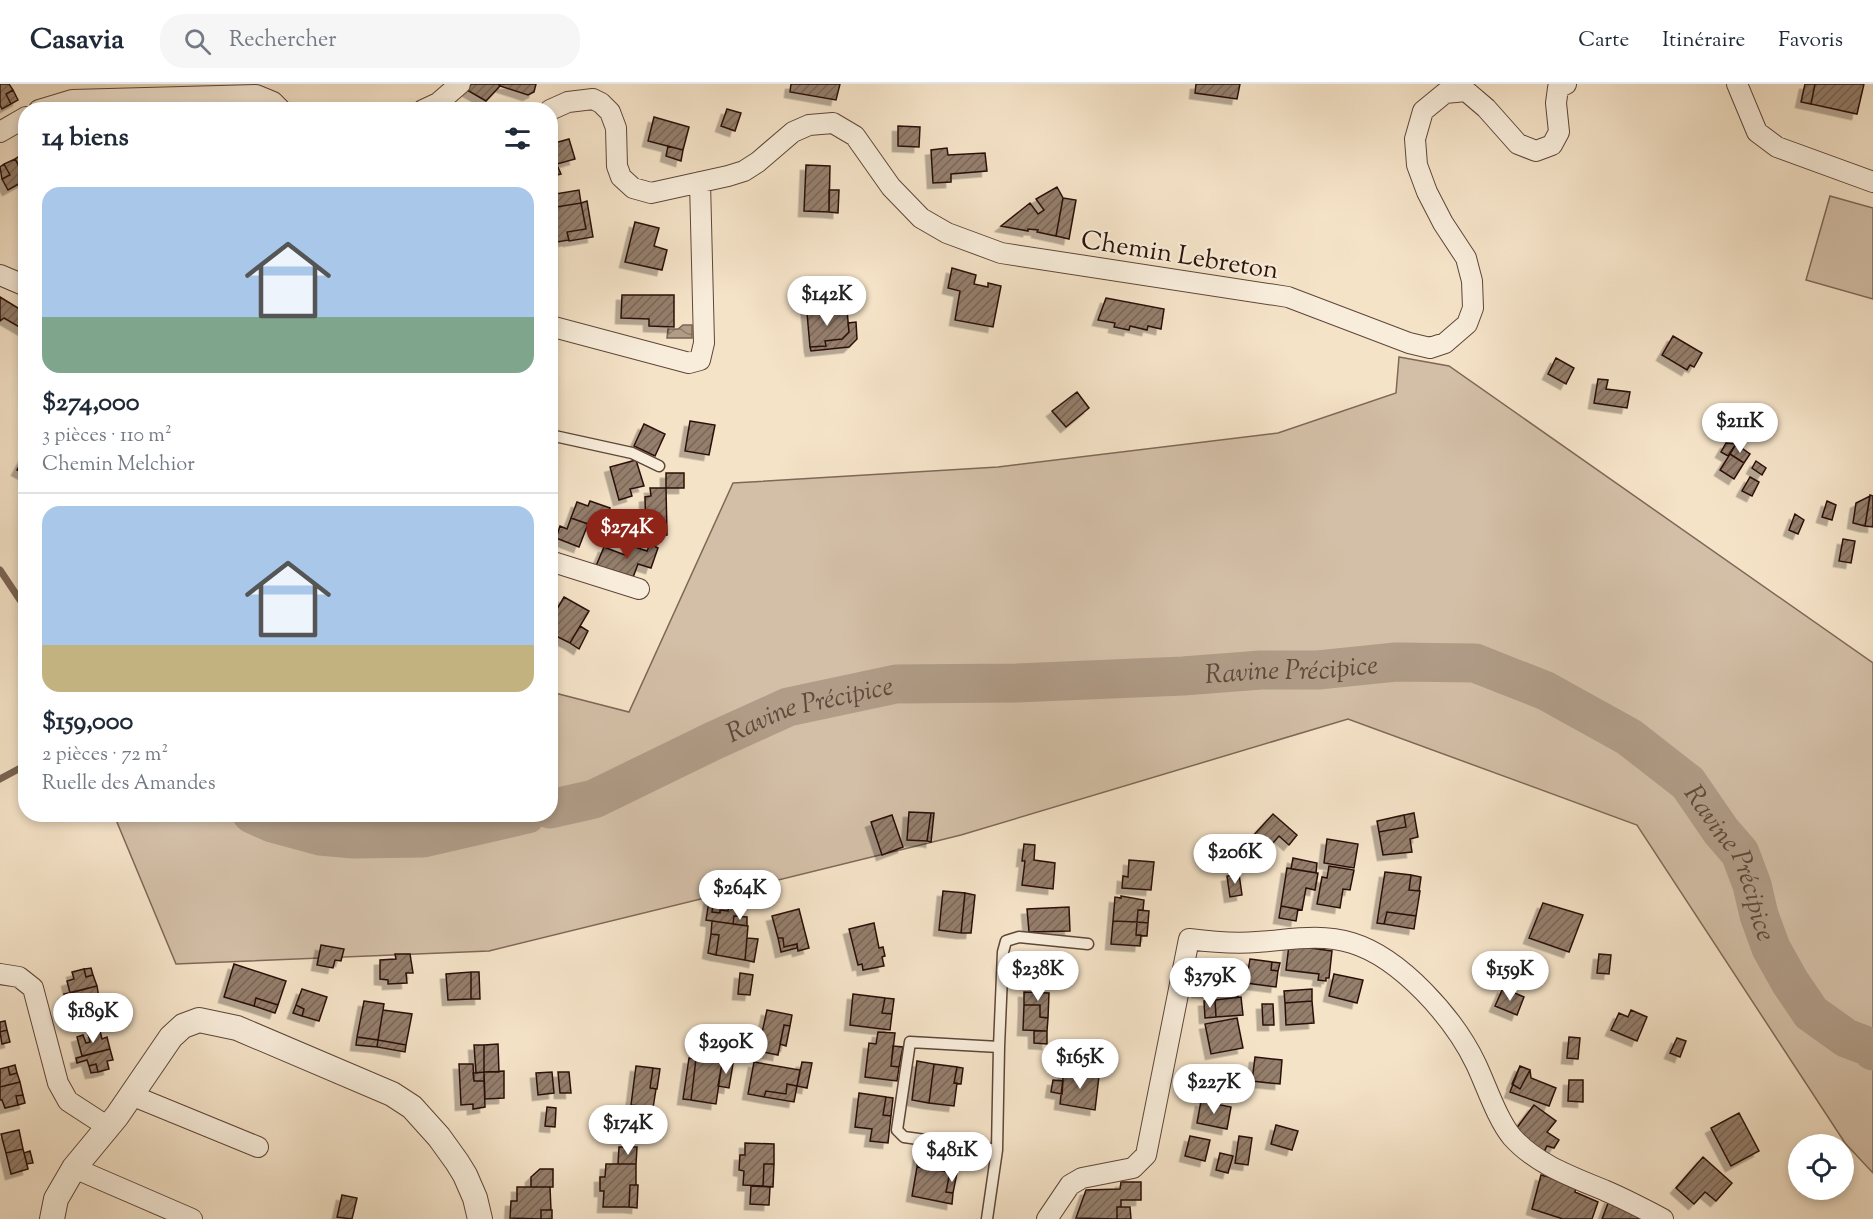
<!DOCTYPE html>
<html lang="fr">
<meta charset="utf-8">
<style>
body{margin:0;font-family:"Sorts Mill Goudy",serif;background:#f6f6f7;color:#1f2937;height:100vh;display:flex;flex-direction:column;font-size:22px;white-space:nowrap}
*{box-sizing:border-box;margin:0}
p{font-size:20px;color:#747a83}
.icon{flex:none;width:33px;height:33px;fill:none;stroke:currentColor;stroke-width:2;stroke-linecap:round;stroke-linejoin:round}
.map{position:relative;flex:1;overflow:hidden}
.drawer{position:absolute;left:18px;top:18px;width:540px;height:720px;display:flex;flex-direction:column;background:#fff;border-radius:24px;box-shadow:0 3px 9px #0003}
.drawer>*{flex:none}
.buttons{position:absolute;left:1788px;top:1050px;display:grid;gap:12px}
.buttons a{display:grid;place-items:center;width:66px;height:66px;border-radius:50%;background:#fff;box-shadow:0 3px 9px #0003;font-size:30px}
.price{position:absolute;translate:-50% -51px;padding:0 14px;border-radius:21px;background:#fff;color:#222;font-size:20px;line-height:39px;filter:drop-shadow(0 2px 3px #0008)}
.price::after{content:'';position:absolute;left:50%;top:36px;width:18px;height:14px;margin-left:-9px;background:inherit;clip-path:polygon(0 0,100% 0,50% 100%)}
.price.active{background:#8f2418;color:#fff}
ul{padding:0;list-style:none}
li{display:grid;align-content:center;gap:12px;height:318px;padding:0 24px}
li+li{border-top:2px solid #e0e1e3}
li span{display:grid;place-items:center;height:186px;border-radius:18px;color:#555}
li>.icon{margin-inline-start:auto}
span .icon{width:108px;height:108px;fill:#fffc;stroke-width:1}
li b{font-size:26px}
h2{display:flex;justify-content:space-between;align-items:center;height:72px;padding:0 24px;font-size:26px}
header{display:flex;align-items:center;gap:36px;box-sizing:border-box;height:84px;padding:0 30px;background:#fff;border-bottom:2px solid #e0e1e3}
header strong{font-size:28px}
nav{display:flex;gap:33px;margin-inline-start:auto;font-size:21px}
.search{width:420px;height:54px;background:#f6f6f7;display:flex;align-items:center;gap:15px;box-sizing:border-box;padding:0 21px;border-radius:24px;color:#747a83;font-size:22px}
.map>svg:first-child{display:block}
.green{fill:#d3bfa7;stroke:#7f6858;stroke-width:1.5}
.water{fill:url(#water-waves);stroke:#7b6454;stroke-width:1.5}
.lines{fill:none;stroke-linecap:round;stroke-linejoin:round}
.stream{stroke:#7b6454;stroke-width:7}
.river{stroke:#b09c87;stroke-width:39}
.building{fill:url(#building-hatch);stroke:#2b1108;stroke-width:1.5;filter:url(#shadow)}
.service-casing{stroke:#5e4638;stroke-width:13}
.minor-casing{stroke:#5e4638;stroke-width:22}
.tertiary-casing{stroke:#5e4638;stroke-width:26}
.service{stroke:#f8eddb;stroke-width:10}
.minor{stroke:#f8eddb;stroke-width:20}
.tertiary{stroke:#f8eddb;stroke-width:24}
.labels{text-anchor:middle;stroke-width:4.5;stroke-linejoin:round;paint-order:stroke}
.street-label{font-size:26px;fill:#2b1108;stroke:#f8eddb}
.water-label{font-size:27px;font-style:italic;fill:#60493b;stroke:#f8eddb}
</style>
<header>
<strong>Casavia</strong>
<div class="search"><svg class="icon" aria-label="search" viewBox="0 0 24 24"><circle cx="10" cy="10" r="6"/><path d="M15 15l6 6"/></svg>Rechercher</div>
<nav><a>Carte</a><a>Itinéraire</a><a>Favoris</a></nav>
</header>
<div class="map">
<svg width="1873" height="1135" viewBox="0 0 1873 1135">
<defs>
<pattern id="water-waves" width="16" height="10" patternUnits="userSpaceOnUse" patternTransform="scale(1.5)"><rect width="16" height="10" fill="#b09c87"/><path d="M0 5q4-4 8 0t8 0" fill="none" stroke="#8f7e6c"/></pattern>
<pattern id="building-hatch" width="6" height="6" patternUnits="userSpaceOnUse" patternTransform="scale(1.5)"><rect width="6" height="6" fill="#947e6c"/><path d="M-1 1l2-2M0 6l6-6M5 7l2-2" fill="none" stroke="#796657"/></pattern>
<filter id="shadow"><feDropShadow dx="-5.5" dy="5.5" stdDeviation="0" flood-color="#0004"/></filter>
</defs>
<rect width="100%" height="100%" fill="#f5e3c8"/>
<filter id="stains"><feTurbulence type="fractalNoise" baseFrequency=".00333" numOctaves="4"/><feColorMatrix values="0 0 0 0 .2 0 0 0 0 .09 0 0 0 0 .02 0 0 0 .5 -.17"/></filter>
<radialGradient id="worn" r=".72"><stop offset=".6" stop-color="#630" stop-opacity="0"/><stop offset="1" stop-color="#630" stop-opacity=".3"/></radialGradient>
<path class="green" d="M1830,112L1873,124V215L1806,196Z
M1399,273L1449,282L1873,579V1089L1845,1059L1637,741L1348,635L961,751L489,867L176,880L114,731L550,730L551,608L629,628L733,399L998,383L1278,349L1396,309Z"/>
<path class="water" d="M683,241H692V254H667L668,245H678Z"/>
<g class="lines">
<path class="stream" d="M0,486L26,525
M0,695L26,681"/>
<g class="river">
<path id="s1" d="M550,725L594,715L713,657L788,623L896,600L1016,599L1183,592L1261,586H1318L1396,578L1475,579L1546,607L1629,653L1688,699L1721,747L1740,769L1752,801L1759,831L1771,864L1790,898L1811,929L1846,954L1867,962L1873,967"/>
<path d="M252,730L272,739L320,752L354,755L423,754L527,730"/>
</g>
</g>
<path class="building" d="M0,0H9L13,6L6,10L11,20L2,25L0,21Z
M471,0H498L500,2L486,17L467,6Z
M500,0H536L534,8L528,11L500,2Z
M791,0H840L836,16L790,8Z
M1196,0H1240L1237,15L1195,9Z
M1805,0H1815L1811,20L1801,18Z
M1815,0H1864L1857,30L1811,20Z
M13,6L18,16L11,20L6,10Z
M727,25L741,29L735,47L721,42Z
M654,33L689,43L683,66L648,57Z
M898,42L920,43L919,63L898,62Z
M569,55L575,75L550,82V67L552,66L551,60Z
M668,62L683,66L681,77L666,72Z
M947,64L948,71L985,69L987,87L951,90V98L933,99L931,66Z
M24,69L26,72V94L15,75Z
M15,75L26,96L8,106L2,95L10,91L4,80Z
M4,80L10,91L2,95L0,83Z
M557,81L561,90L550,93V83Z
M806,81L830,82L829,128L804,127Z
M1057,103L1063,114L1056,152L1037,148L1038,146L1028,145V147L1001,142L1030,119L1038,130L1044,126L1036,115Z
M579,106L581,119L550,124V111Z
M829,106H839L838,129L829,128Z
M1063,114L1076,116L1069,155L1056,152Z
M587,117L593,153L569,157L567,148L586,145L581,119Z
M581,119L586,145L567,148L569,156L557,158L556,156L550,157V124Z
M635,138L659,144L654,162L667,166L662,186L625,178Z
M952,184L976,191L974,200L988,203V199L1001,202L993,243L955,236L960,207L948,204Z
M622,211H674V243L649,242V235L621,234Z
M0,213L26,229V247L4,234L0,237Z
M828,214L829,228L807,229L806,216Z
M1106,214L1164,225L1161,245L1148,242L1147,246L1130,242L1129,246L1114,243L1115,239L1098,236Z
M847,226L849,248L842,255L825,257L826,262L810,263L807,229Z
M856,238L857,255L849,263L811,267L810,263L826,262L825,257L842,255L849,248L848,239Z
M1673,252L1702,269L1694,283L1690,281L1687,286L1662,271Z
M1556,274L1574,284L1566,300L1548,290Z
M1598,295L1608,296L1606,305L1630,308L1627,324L1594,319Z
M1077,308L1089,324L1066,343L1052,327Z
M690,337L715,341L709,371L685,367Z
M644,340L665,350L655,372L634,362Z
M1726,359L1736,360L1728,372L1721,368Z
M1736,360L1750,370L1744,379L1730,370Z
M1730,370L1744,379L1734,395L1720,386Z
M25,371L26,372V391L17,386Z
M636,376L644,402L630,405L632,412L619,416L610,383Z
M1756,377L1766,384L1762,391L1752,384Z
M666,389H684V404H666Z
M1750,393L1759,398L1752,412L1742,407Z
M650,404H666L667,451L646,452L645,413L651,412Z
M1870,411L1873,412V443L1865,442Z
M1870,412L1865,442L1853,439L1856,419Z
M590,417L610,424L602,445L571,434L577,418L588,422Z
M1827,417L1836,421L1832,436L1822,433Z
M1795,430L1804,436L1798,450L1789,446Z
M571,434L588,440L579,463L556,454L560,442L567,445Z
M1843,455L1855,457L1851,479L1839,477Z
M650,460L658,464L651,484L638,480L632,496L596,482L604,463L625,471L629,461L647,467Z
M564,513L589,527L570,559L550,549V537Z
M580,542L588,547L579,565L570,559Z
M909,728L931,729L927,757L907,756Z
M931,729H934L931,758L927,757Z
M1414,729L1418,753L1410,755L1412,768L1383,771L1379,748L1406,743L1404,731Z
M1273,730L1297,751L1289,761L1279,752L1268,765L1253,752Z
M892,731L903,763L882,771L871,738Z
M1404,731L1406,743L1379,748L1377,737Z
M1327,755L1358,760L1354,784L1324,779Z
M1024,760L1035,761L1034,776L1055,779L1053,805L1022,801L1025,777H1022Z
M1293,774L1317,779L1316,789L1291,785Z
M1129,776L1154,778L1151,806L1122,804L1123,792L1128,793Z
M1329,782L1354,786L1350,806L1343,805L1340,824L1317,820L1322,793L1327,794Z
M1287,784L1318,789L1315,806L1306,804L1302,826L1281,822Z
M1385,788L1411,791L1409,806L1420,807L1416,832L1387,828L1384,840L1377,839Z
M1239,790L1242,811L1230,813L1227,792Z
M1411,791L1421,793L1419,807L1409,806Z
M943,807L965,809L961,849L939,846Z
M965,809L975,811L971,849H961Z
M745,810L742,832H734L733,840L706,836L710,811L714,812L712,828L720,829V826L728,827L731,811Z
M731,811L728,827L720,826V829L712,828L714,812Z
M1121,812L1144,816L1143,826H1138L1137,838L1113,837L1115,813L1121,814Z
M1543,819L1583,831L1569,868L1529,854Z
M1281,822L1298,825L1296,837L1279,834Z
M1069,823L1070,847L1029,848L1027,825Z
M799,825L809,864L798,867L797,860L784,863L783,854H778L772,832Z
M1138,826L1149,827L1148,839L1137,838Z
M1387,828L1416,832L1414,845L1384,840Z
M734,832L747,833V842L733,840Z
M712,837L748,842L745,876L716,871L719,851L711,850Z
M1113,837L1137,838L1136,851H1141L1140,862L1111,860Z
M1137,838L1148,839L1147,852L1136,851Z
M874,839L879,864L883,863L885,872L882,873L884,882L863,886L862,880L858,881L849,845Z
M711,850L719,851L716,871L708,869Z
M747,854L758,855L754,878L745,876Z
M778,854H783L784,863L797,860V864L781,868Z
M321,861L344,865L341,877L335,876L333,884L317,881Z
M1289,861L1332,867L1329,894H1326V897L1318,896L1319,890L1286,886Z
M395,870H410L413,889H406L407,899L388,900V896L380,895V876L396,875Z
M1599,870L1611,871L1609,890L1597,889Z
M1250,875L1272,878L1271,886L1278,887L1276,903L1246,899Z
M1201,876L1233,879L1232,889L1240,890L1238,912L1197,908Z
M1272,878L1280,879L1278,887L1271,886Z
M1233,879L1241,880L1240,890L1232,889Z
M234,880L286,897L278,921L256,914L254,922L224,913Z
M91,884L93,891L86,893L84,885Z
M84,885L86,893L93,891L97,902L70,909L67,897L74,895L72,888Z
M471,888V915L448,916L446,890Z
M471,888H479L480,915H471Z
M740,889L753,891L750,911L738,910Z
M1334,890L1363,896L1357,919L1329,912Z
M97,902L99,914L92,916L94,925L83,928L80,918L68,921L64,910Z
M1503,904L1524,913L1517,931L1495,922Z
M302,905L327,913L319,937L302,932L304,925L296,921Z
M1312,905V917L1285,919L1284,907Z
M1024,908L1049,909L1048,934L1040,933V921H1024Z
M853,910L885,914L882,929L892,930L890,946L850,941Z
M1241,913L1243,931L1216,933L1215,916Z
M99,914L102,923L94,925L92,916Z
M256,914L278,921L275,929L254,922Z
M885,914L894,915L892,930L882,929Z
M1215,916L1216,933L1205,934L1204,917Z
M364,917L384,920L378,956L357,953Z
M1312,917L1314,939L1286,941L1285,919Z
M80,918L83,928L76,930L73,920Z
M1262,920H1273L1274,941H1263Z
M296,921L304,925L302,932L293,929Z
M1024,921H1040V933L1048,934L1047,947L1023,946Z
M383,926L412,930L406,961L378,956Z
M767,926L792,931L790,942L784,941L778,971L758,967Z
M1631,926L1647,933L1637,957L1611,946L1619,929L1628,933Z
M1237,934L1243,964L1211,970L1205,940Z
M5,937L7,946L0,948V938Z
M784,941L790,942L786,962L780,960Z
M7,946L10,958L2,960L0,948Z
M100,947L102,955L107,953L110,965L82,972L77,953L83,951L86,959L90,958L88,950Z
M1034,947H1047V960L1034,959Z
M878,948L895,949L891,982L899,983L897,997L865,993L869,959L876,960Z
M357,953L378,956L377,963L356,961Z
M1569,953L1580,954L1578,975L1567,974Z
M1677,954L1686,957L1680,973L1670,969Z
M378,956L406,961L405,968L377,963Z
M498,960L499,988H484V961Z
M474,961H484V988L476,989Z
M893,962L903,963L899,983L891,982Z
M110,965L113,976L107,977L109,985L98,988L96,980L89,982L87,976L77,979L76,974Z
M1255,973L1282,976L1280,1000L1252,997Z
M689,974L696,975L691,1016L683,1015Z
M696,975L722,979L716,1020L691,1016Z
M917,977L934,980L929,1019L912,1016Z
M754,978L800,986L797,1002L787,1000L786,1010L766,1007L764,1013L748,1010Z
M802,978L812,979L807,1004L797,1002Z
M722,979L733,980L729,1004L718,1002Z
M96,980L98,988L91,989L89,982Z
M459,980H473L474,997H484L485,1023L473,1025V1020L461,1021Z
M934,980L957,983L954,999H957L954,1022L929,1019Z
M15,981L17,989L10,991L8,983Z
M636,982L653,984L650,1004L656,1005L653,1024L631,1021Z
M1520,982L1530,986L1520,1005L1512,1000Z
M1520,982L1530,986L1531,994L1556,1004L1549,1022L1510,1008Z
M8,983L10,991L17,989L20,998L0,1003V985Z
M957,983L963,984L961,1000L954,999Z
M653,984L660,985L657,1005L650,1004Z
M1064,986L1099,992L1095,1026L1060,1020Z
M504,987V1014L485,1015L484,988Z
M484,988V997H474L473,989Z
M552,988L554,1009L538,1011L536,989Z
M558,988H569L571,1009H560Z
M1053,996L1063,997L1062,1010L1051,1008Z
M1569,996H1583V1018L1568,1017Z
M20,998L23,1011L16,1012L18,1021L5,1024L2,1016H0V1003Z
M787,1000L797,1002L794,1018L764,1013L766,1007L786,1010Z
M859,1009L886,1013L883,1031L891,1032L888,1059L870,1057L872,1045L855,1043Z
M23,1011L25,1019L18,1021L16,1012Z
M886,1013L893,1014L891,1032L883,1031Z
M1201,1017L1231,1023L1227,1045L1197,1039Z
M1534,1021L1556,1037L1547,1048L1559,1056L1554,1064L1547,1062L1543,1070L1516,1045Z
M547,1023L556,1024L555,1043L545,1042Z
M1739,1029L1759,1067L1731,1082L1711,1044Z
M1276,1041L1298,1047L1292,1066L1271,1060Z
M19,1046L23,1065L6,1069L1,1050Z
M1190,1052L1210,1056L1205,1077L1185,1072Z
M1239,1052L1252,1054L1248,1081L1235,1079Z
M745,1059L774,1060V1080H764L763,1102L743,1101L744,1087L739,1086L740,1071H745Z
M619,1063H637L636,1080H618Z
M920,1063L960,1068L955,1089L917,1083Z
M23,1065L28,1085L11,1090L6,1069Z
M30,1067L33,1079L27,1080L24,1069Z
M1220,1069L1233,1072L1228,1089L1216,1086Z
M1703,1073L1732,1099L1716,1117L1705,1108L1694,1120L1676,1104Z
M606,1080H636V1101H630L629,1123H603L604,1107H600V1093H605Z
M764,1080H774L773,1103L763,1102Z
M917,1083L950,1088L946,1108L953,1109L952,1120L912,1112Z
M540,1085H553V1103H531V1093Z
M950,1088L957,1089L953,1109L946,1108Z
M1541,1091L1577,1101L1575,1108L1598,1118L1592,1135H1563L1532,1125Z
M1121,1098H1141V1116H1121V1123H1117V1135L1076,1134L1086,1106L1120,1105Z
M630,1101H638L637,1124L629,1123Z
M751,1102L770,1103L769,1121L750,1120Z
M517,1103H550L551,1126H541V1135L510,1134L511,1117H517Z
M342,1111L357,1114L352,1135L337,1133Z
M1610,1114L1641,1128L1638,1135H1602Z
M1117,1123H1130L1131,1135H1117Z
M541,1126H552V1135H541Z"/>
<g class="lines">
<g class="service-casing">
<path id="service" d="M550,351L632,369L659,382
M997,1066L904,1053L897,1046L910,958L999,963
M987,1135L997,1066L999,963L1003,868L1006,857L1019,853L1088,860"/>
</g>
<g class="minor-casing">
<path id="minor" d="M1737,0L1757,48L1777,63L1873,98
M39,26L72,16L256,11L273,18L281,26
M423,26L438,19L460,0
M550,26L568,18L593,15L601,19L610,28L616,44L617,82L621,93L633,104L651,109L728,92L744,87L758,78L793,48L809,41L833,39L855,52L891,103L921,134L947,149L1001,169L1288,213L1409,259L1430,264L1445,259L1467,240L1473,224L1472,197L1466,174L1443,139L1427,108L1417,81L1415,55L1423,27L1445,9L1466,7L1486,24L1518,60L1536,67L1552,61L1559,48L1556,19L1558,4L1566,0
M0,48L26,33
M0,191L26,202
M550,242L689,279L700,276L704,259L700,98
M550,477L639,505
M0,890L19,893L33,904L58,999L68,1017L108,1043
M131,1011L258,1063
M74,1084L192,1135
M1047,1135L1070,1101L1082,1094L1133,1084L1146,1071L1189,855C1212,858 1234,860 1257,858C1289,856 1320,849 1352,859C1401,874 1454,934 1476,980C1486,1001 1497,1035 1512,1053C1537,1081 1573,1093 1606,1107C1625,1115 1644,1125 1663,1135"/>
</g>
<g class="tertiary-casing">
<path id="tertiary" d="M52,1135L56,1115L74,1084L117,1032L171,953L183,942L199,936L237,944L392,1010L412,1023L439,1053L457,1078L465,1091L475,1114L480,1135"/>
</g>
<use href="#service" class="service"/>
<use href="#minor" class="minor"/>
<use href="#tertiary" class="tertiary"/>
</g>
<g class="labels">
<g class="street-label">
<text transform="translate(1180 170) rotate(9)" y="9">Chemin Lebreton</text>
</g>
<g class="water-label">
<text dy="9" stroke="none"><textPath href="#s1" startOffset="766">Ravine Précipice</textPath></text>
<text dy="9" stroke="none"><textPath href="#s1" startOffset="280">Ravine Précipice</textPath></text>
<text dy="9" stroke="none"><textPath href="#s1" startOffset="1288">Ravine Précipice</textPath></text>
</g>
</g>
<rect width="100%" height="100%" filter="url(#stains)"/>
<rect width="100%" height="100%" fill="url(#worn)"/>
</svg>
<div class="buttons">
<a><svg class="icon" aria-label="locate" viewBox="0 0 24 24"><circle cx="12" cy="12" r="6"/><path d="M12 2v4M12 18v4M2 12h4M18 12h4"/></svg></a>
</div>
<b class="price" style="left:827px;top:243px">$142K</b>
<b class="price" style="left:1740px;top:370px">$211K</b>
<b class="price active" style="left:627px;top:476px">$274K</b>
<b class="price" style="left:1235px;top:801px">$206K</b>
<b class="price" style="left:740px;top:837px">$264K</b>
<b class="price" style="left:1038px;top:918px">$238K</b>
<b class="price" style="left:1510px;top:918px">$159K</b>
<b class="price" style="left:1210px;top:925px">$379K</b>
<b class="price" style="left:93px;top:960px">$189K</b>
<b class="price" style="left:726px;top:991px">$290K</b>
<b class="price" style="left:1080px;top:1006px">$165K</b>
<b class="price" style="left:1214px;top:1031px">$227K</b>
<b class="price" style="left:628px;top:1072px">$174K</b>
<b class="price" style="left:952px;top:1099px">$481K</b>
<section class="drawer">
<h2>14 biens<svg class="icon" aria-label="filters" viewBox="0 0 24 24"><path d="M4 7h16M4 17h16"/><circle cx="9" cy="7" r="2"/><circle cx="15" cy="17" r="2"/></svg></h2>
<ul>
<li><span style="background:linear-gradient(#a9c7e8 70%,#7fa58c 0)"><svg class="icon" aria-label="home" viewBox="0 0 24 24"><path d="M3 11l9-7 9 7M6 9v11h12V9"/></svg></span><div><b>$274,000</b><p>3 pièces · 110 m²</p><p>Chemin Melchior</p></div></li>
<li><span style="background:linear-gradient(#a9c7e8 75%,#c2b280 0)"><svg class="icon" aria-label="home" viewBox="0 0 24 24"><path d="M3 11l9-7 9 7M6 9v11h12V9"/></svg></span><div><b>$159,000</b><p>2 pièces · 72 m²</p><p>Ruelle des Amandes</p></div></li>
</ul>
</section>
</div>
